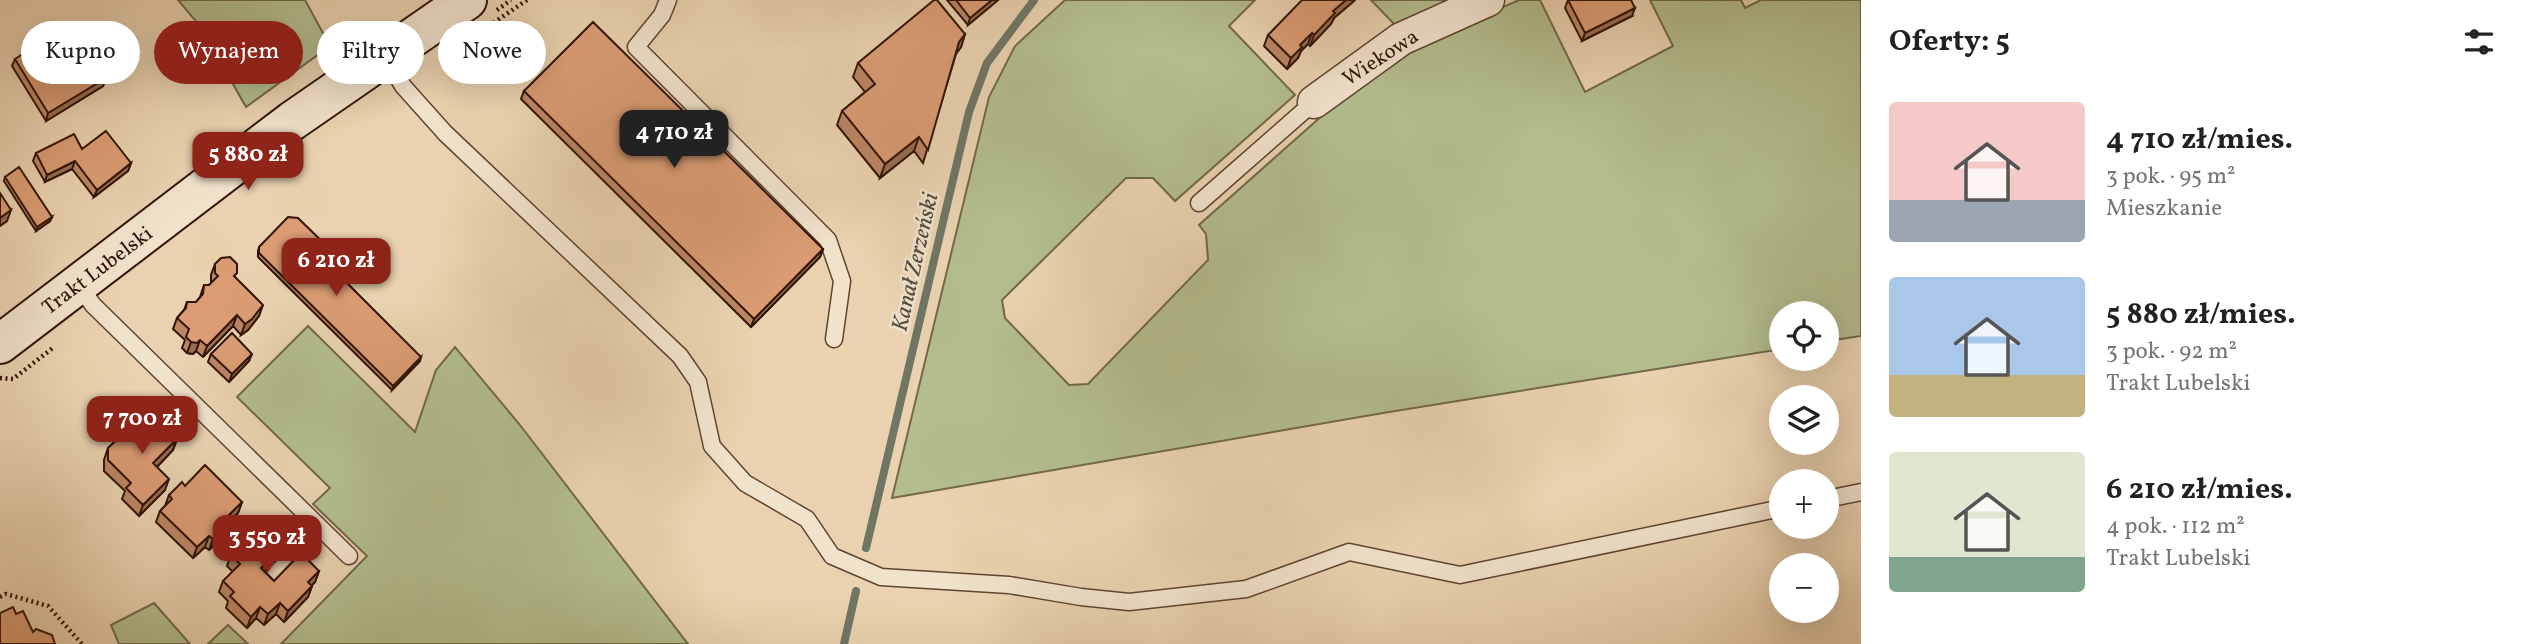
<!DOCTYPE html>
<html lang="pl">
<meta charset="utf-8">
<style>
body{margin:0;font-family:Vollkorn,serif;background:#f2f2f2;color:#222;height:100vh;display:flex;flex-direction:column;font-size:26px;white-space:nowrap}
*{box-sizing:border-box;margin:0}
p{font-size:23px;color:#767676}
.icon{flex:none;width:38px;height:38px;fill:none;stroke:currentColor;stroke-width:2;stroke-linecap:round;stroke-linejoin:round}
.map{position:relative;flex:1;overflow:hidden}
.side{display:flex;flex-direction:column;background:#fff;width:665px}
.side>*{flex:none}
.top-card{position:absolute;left:21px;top:21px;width:665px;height:63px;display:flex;gap:14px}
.controls{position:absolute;left:1769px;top:301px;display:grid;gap:14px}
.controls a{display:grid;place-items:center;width:70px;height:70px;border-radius:50%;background:#fff;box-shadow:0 7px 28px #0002;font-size:35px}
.price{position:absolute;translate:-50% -60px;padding:0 16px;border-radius:14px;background:#8f2418;color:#fff;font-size:23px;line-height:46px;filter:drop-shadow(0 2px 4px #0008)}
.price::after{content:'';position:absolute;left:50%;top:42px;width:21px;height:16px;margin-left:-10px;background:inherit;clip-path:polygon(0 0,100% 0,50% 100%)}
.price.on{background:#222;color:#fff}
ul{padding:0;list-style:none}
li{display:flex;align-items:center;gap:21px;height:175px;padding:0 28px}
li span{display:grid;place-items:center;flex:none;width:196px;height:140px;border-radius:7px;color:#555}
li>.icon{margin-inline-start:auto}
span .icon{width:84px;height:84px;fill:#fffc;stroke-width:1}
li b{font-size:30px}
h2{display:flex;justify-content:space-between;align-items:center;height:84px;padding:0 28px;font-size:30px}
.pill{padding:0 24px;border-radius:32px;background:#fff;box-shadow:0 7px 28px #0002;font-size:24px;line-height:63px}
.pill.on{background:#8f2418;color:#fff}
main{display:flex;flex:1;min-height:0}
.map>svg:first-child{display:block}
.green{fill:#b3bd8e;stroke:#72684a;stroke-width:2}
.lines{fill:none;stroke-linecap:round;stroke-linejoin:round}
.stream{stroke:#6f7666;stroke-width:8}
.lane-casing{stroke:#5f4431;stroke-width:19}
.street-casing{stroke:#5f4431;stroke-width:35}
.secondary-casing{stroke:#311407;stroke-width:42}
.path{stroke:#311407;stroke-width:4.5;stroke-dasharray:2 3.5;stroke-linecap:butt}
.lane{stroke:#f1e2cc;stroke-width:16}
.street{stroke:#f1e2cc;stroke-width:32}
.secondary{stroke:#f1e2cc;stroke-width:38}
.wall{fill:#bc8664;stroke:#311407;stroke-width:2}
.shaded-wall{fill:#996d51;stroke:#311407;stroke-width:2}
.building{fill:#db9c74;stroke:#311407;stroke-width:2}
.labels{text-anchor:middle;stroke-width:5;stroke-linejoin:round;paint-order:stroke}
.street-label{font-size:21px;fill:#311407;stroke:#f1e2cc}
.water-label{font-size:23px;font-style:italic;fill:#554d3f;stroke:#f1e2cc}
</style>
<main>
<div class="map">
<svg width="1861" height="644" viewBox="0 0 1861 644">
<rect width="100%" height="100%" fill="#ead2b0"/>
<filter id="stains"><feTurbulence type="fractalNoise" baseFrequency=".00286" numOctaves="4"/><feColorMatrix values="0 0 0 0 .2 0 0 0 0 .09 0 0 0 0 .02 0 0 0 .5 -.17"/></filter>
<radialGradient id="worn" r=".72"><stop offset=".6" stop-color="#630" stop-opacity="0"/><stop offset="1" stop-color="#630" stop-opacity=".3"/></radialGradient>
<path class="green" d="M178,0H305L330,46L246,107L200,26Z
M1065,0H1255L1229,26L1295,95L1175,201L1153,178H1126L1002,300L1005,318L1069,385L1088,384L1208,260L1206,234L1199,225L1333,106L1411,47L1519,0H1540L1585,92L1673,46L1650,0H1741L1745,8L1761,0H1861V336L1827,341V313H1782L1781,349L1383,413L892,498L989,97L1015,46Z
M1371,0H1451L1396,26Z
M308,326L415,432L436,370L455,347L520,425L688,644H281L367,556L313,504L330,488L237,397Z
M154,603L190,644H119L111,625Z
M228,625L248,644H208Z"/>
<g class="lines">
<path class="stream" d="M866,548L969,112L987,63L1034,0
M844,644L856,591"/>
<g class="lane-casing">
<path id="lane" d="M668,0L662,15L636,47L828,240L842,281L834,339
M385,56L403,86L445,133L680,356L698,382L712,446L745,483L807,519L832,556L881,577L1009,585L1081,597L1129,602L1246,589L1349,552L1460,575L1782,508
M1199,203L1314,102
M78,284L93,305L349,556
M1827,499L1861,492"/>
</g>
<g class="street-casing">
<path id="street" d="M1314,102L1401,39L1488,0"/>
</g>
<g class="secondary-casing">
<path id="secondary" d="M0,344L292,121L467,0"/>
</g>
<path class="path" d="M497,10L511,0
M489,26L527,0
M0,378L13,379L54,347
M0,597L6,594L48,606L82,644"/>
<use href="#lane" class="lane"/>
<use href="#street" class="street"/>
<use href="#secondary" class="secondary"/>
</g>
<path class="wall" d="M947,0H998L968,25Z
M1568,0L1632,16L1582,41L1565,8Z
M1354,1L1334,18L1331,24L1310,46L1308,44L1301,51L1298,58L1287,69L1264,46L1268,35Z
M965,34L961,47L956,54L923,163L914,151L880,178L837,125L842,111L865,92L853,77L858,63Z
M15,59L60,64L70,68L106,78L103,86L46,121L12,66Z
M524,91L823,249L820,257L751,327L521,99Z
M82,149L131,163L128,171L94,197L72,169L45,182L33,161L36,153Z
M5,177L52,217L50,221L36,231L4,181Z
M259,247L331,257L330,261L327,264L420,361L392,390L258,257V251Z
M215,264L235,277L259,316L248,330L241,335L233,326L203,357L196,351L193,354L187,353L182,348L185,340L173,329L177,318L184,310L187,302H196L200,297L204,285H209L211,283V275Z
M211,354L249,361L229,382L208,362Z
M177,439L173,450L157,467L165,490L139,516L122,499L125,491L104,471V460L108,448Z
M185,486L242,502L238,513L225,527L221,538L209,550L205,547L193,558L156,522L160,511L165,506L169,495Z
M259,534L288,541L284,552L265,572L274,581L319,571L315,582L311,586H312L308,597L284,622L276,614L264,625L256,618L247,628L226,608L228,601L219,592L223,581L233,572L227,566L231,555Z"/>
<path class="shaded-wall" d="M992,0H998L968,25L970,18Z
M1346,0H1355L1334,18L1331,24L1310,46L1314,35L1333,11Z
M1635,8L1632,16L1582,41L1585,33Z
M1312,33L1308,44L1301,51L1298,58L1287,69L1291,58L1300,45Z
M965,34L961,47L954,56L959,42Z
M106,78L103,86L46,121L48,113Z
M919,137L914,151L880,178L885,164Z
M75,161L72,169L45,182L47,175Z
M131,163L128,171L94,197L97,190Z
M11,210L7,221L0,226V218Z
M52,217L50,221L36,231L37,227Z
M823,249L820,257L751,327L754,319Z
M263,305L259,316L248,330L241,335L245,324Z
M237,315L233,326L203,357L207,346Z
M200,340L196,351L193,354L187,353L191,342Z
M252,354L249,361L229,382L232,374Z
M421,357L420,361L392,390L393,386Z
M177,439L173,450L149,475L153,463Z
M169,479L165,490L139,516L143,505Z
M242,502L238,513L220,531L225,527L221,538L209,550L213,539L221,523Z
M209,536L205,547L193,558L197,547Z
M288,541L284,552L257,579L261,568Z
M319,571L315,582L304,593L308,582Z
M312,586L308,597L284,622L288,611Z
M280,603L276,614L264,625L268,614Z
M260,607L256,618L247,628L251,617Z"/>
<path class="building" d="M934,0H937L965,34L959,42L928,150L919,137L885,164L842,111L875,84L858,63Z
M956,0H992L970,18Z
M1302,0H1346L1333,11L1335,13L1314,35L1312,33L1300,45L1302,47L1291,58L1268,35Z
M1568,0H1631L1635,8L1585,33Z
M593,22L823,249L754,319L524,91Z
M46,39L60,64L65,61L70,68L91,55L106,78L48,113L15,59Z
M106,131L131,163L97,190L75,161L47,175L36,153L74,134L82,149Z
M19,167L52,217L37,227L5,177Z
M0,193L11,210L0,218Z
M288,217L298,218L332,251L331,257L326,262L421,357L393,386L259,253V247Z
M230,257L237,264V273L234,276L263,305L252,319L245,324L237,315L207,346L200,340L197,343L191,342L186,337L189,329L177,318L186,308L187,302H196L203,294L204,285H209L218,276L215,273V264L221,258Z
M232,333L252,354L232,374L211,354Z
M147,410L177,439L153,463L169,479L143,505L126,488L131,483L108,460V448Z
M205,465L242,502L221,523L225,527L213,539L209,536L197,547L160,511L172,499L169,495L182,482L185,486Z
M270,523L288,541L261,568L274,581L301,553L319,571L308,582L312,586L288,611L280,603L268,614L260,607L251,617L230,596L234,592L223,581L240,564L231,555L255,530L259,534Z
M13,607L16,614L23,611L33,632L36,629L52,635L55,644H0V613Z"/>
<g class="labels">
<g class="street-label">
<text transform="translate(1380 57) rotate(-33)" y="7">Wiekowa</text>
<text transform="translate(97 270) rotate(-37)" y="7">Trakt Lubelski</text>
</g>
<g class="water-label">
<text transform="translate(914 262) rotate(-77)" y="8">Kanał Zerzeński</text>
</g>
</g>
<rect width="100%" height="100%" filter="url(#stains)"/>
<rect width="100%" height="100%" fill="url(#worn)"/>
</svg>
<div class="controls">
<a><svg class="icon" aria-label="locate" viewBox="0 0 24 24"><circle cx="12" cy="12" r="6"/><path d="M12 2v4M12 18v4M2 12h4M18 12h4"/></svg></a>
<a><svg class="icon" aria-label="layers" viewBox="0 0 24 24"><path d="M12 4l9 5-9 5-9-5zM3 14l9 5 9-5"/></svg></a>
<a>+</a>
<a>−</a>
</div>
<b class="price on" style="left:674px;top:170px">4 710 zł</b>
<b class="price" style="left:248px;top:192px">5 880 zł</b>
<b class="price" style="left:336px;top:298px">6 210 zł</b>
<b class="price" style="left:142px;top:456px">7 700 zł</b>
<b class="price" style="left:267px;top:575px">3 550 zł</b>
<div class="top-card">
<a class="pill">Kupno</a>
<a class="pill on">Wynajem</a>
<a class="pill">Filtry</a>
<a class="pill">Nowe</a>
</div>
</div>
<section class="side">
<h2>Oferty: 5<svg class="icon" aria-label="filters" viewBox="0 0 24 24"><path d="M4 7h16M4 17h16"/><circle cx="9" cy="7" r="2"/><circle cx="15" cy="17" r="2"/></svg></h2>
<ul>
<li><span style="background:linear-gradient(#f6c9c9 70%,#9aa5b1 0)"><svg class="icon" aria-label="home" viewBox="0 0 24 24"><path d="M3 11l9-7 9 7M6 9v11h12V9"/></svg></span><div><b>4 710 zł/mies.</b><p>3 pok. · 95 m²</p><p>Mieszkanie</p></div></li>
<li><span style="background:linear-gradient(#a9c7e8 70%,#c2b280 0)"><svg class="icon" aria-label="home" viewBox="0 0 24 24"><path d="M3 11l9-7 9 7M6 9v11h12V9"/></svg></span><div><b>5 880 zł/mies.</b><p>3 pok. · 92 m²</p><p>Trakt Lubelski</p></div></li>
<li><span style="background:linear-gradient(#dfe7d0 75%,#7fa58c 0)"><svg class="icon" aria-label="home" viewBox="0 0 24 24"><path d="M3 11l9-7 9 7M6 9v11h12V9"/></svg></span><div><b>6 210 zł/mies.</b><p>4 pok. · 112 m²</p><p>Trakt Lubelski</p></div></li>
</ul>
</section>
</main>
